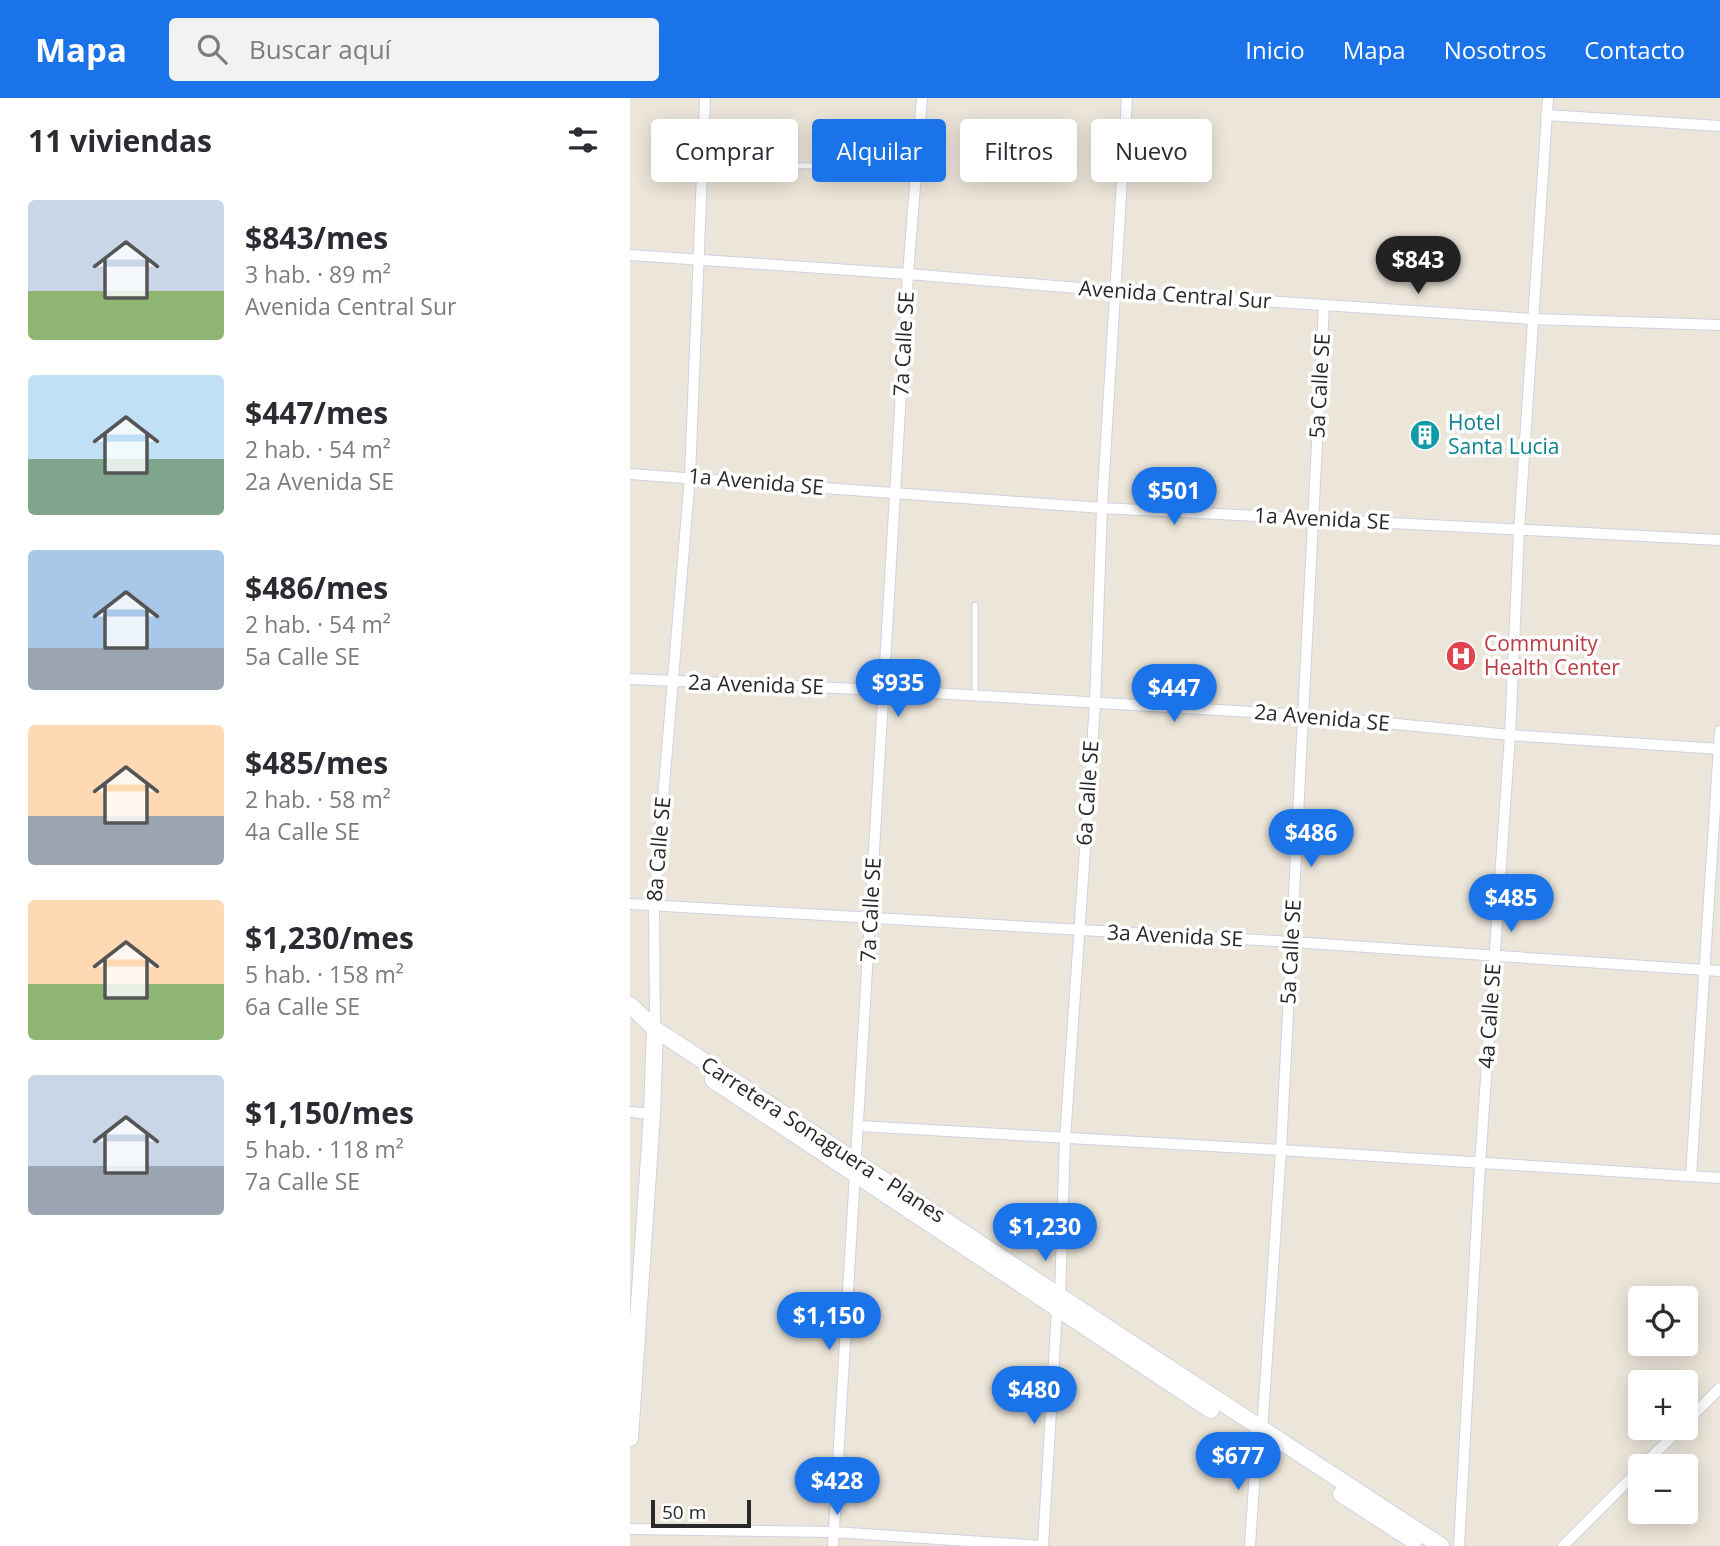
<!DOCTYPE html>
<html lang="es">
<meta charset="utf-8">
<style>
body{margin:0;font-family:"Open Sans",sans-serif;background:#f2f2f3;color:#2b2b33;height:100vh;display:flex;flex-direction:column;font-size:26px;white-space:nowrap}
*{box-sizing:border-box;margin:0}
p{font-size:23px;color:#7c7c81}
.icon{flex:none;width:38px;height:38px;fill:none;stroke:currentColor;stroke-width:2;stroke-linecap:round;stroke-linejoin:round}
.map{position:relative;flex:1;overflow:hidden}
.sheet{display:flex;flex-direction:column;background:#fff;width:630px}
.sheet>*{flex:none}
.guide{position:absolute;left:21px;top:21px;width:665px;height:63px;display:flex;gap:14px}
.controls{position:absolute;left:998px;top:1188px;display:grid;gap:14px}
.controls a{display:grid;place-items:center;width:70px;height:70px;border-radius:7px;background:#fff;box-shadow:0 4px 18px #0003;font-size:35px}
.scale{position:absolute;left:21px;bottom:18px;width:100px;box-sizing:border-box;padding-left:7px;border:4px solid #292929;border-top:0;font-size:19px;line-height:24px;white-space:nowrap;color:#292929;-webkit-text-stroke:5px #fff;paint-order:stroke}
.price{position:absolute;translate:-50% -60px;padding:0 16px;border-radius:24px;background:#1a73e8;color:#fff;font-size:23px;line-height:46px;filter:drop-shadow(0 2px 4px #0008)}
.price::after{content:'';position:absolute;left:50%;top:42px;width:21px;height:16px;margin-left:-10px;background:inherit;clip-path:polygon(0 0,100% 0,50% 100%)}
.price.selected{background:#222;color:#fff}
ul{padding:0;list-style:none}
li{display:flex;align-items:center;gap:21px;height:175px;padding:0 28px}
li span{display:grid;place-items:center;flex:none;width:196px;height:140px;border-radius:7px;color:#555}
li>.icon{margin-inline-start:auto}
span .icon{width:84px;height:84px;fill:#fffc;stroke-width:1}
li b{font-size:30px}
h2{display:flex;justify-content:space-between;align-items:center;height:84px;padding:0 28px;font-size:30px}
.pill{padding:0 24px;border-radius:7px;background:#fff;box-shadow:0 4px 18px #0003;font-size:24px;line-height:63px}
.pill.selected{background:#1a73e8;color:#fff}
header{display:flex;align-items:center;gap:42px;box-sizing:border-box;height:98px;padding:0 35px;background:#1a73e8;color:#fff}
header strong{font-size:33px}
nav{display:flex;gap:38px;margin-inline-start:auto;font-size:24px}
.search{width:490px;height:63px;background:#f2f2f3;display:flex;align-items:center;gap:18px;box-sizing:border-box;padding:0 24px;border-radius:7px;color:#7c7c81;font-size:26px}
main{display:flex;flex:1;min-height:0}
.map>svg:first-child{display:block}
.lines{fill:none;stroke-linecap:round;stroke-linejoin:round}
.lane-casing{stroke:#cfd1e3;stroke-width:7}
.street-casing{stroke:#cfd1e3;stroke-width:12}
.secondary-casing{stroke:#cfd1e3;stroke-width:18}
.lane{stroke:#fff;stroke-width:5}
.street{stroke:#fff;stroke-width:10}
.secondary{stroke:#fff;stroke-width:16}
.labels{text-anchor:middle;stroke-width:7;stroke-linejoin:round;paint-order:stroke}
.street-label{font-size:21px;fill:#292929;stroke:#fff}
.culture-label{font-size:21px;fill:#0d838f;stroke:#fff;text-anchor:start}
.health-label{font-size:21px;fill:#be3a42;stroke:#fff;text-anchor:start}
</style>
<header>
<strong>Mapa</strong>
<div class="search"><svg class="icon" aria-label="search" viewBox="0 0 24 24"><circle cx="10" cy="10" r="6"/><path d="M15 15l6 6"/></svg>Buscar aquí</div>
<nav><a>Inicio</a><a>Mapa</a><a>Nosotros</a><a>Contacto</a></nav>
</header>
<main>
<section class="sheet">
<h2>11 viviendas<svg class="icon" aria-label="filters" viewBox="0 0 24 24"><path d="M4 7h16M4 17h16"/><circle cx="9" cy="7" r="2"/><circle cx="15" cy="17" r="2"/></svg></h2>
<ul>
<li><span style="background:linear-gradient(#c9d6e8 65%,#8fb573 0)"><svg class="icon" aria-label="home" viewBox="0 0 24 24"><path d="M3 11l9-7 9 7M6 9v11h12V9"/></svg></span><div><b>$843/mes</b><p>3 hab. · 89 m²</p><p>Avenida Central Sur</p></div></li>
<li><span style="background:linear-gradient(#bfe0f5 60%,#7fa58c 0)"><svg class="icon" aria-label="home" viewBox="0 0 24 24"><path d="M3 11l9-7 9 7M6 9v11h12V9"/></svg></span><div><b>$447/mes</b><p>2 hab. · 54 m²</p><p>2a Avenida SE</p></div></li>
<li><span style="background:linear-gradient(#a9c7e8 70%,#9aa5b1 0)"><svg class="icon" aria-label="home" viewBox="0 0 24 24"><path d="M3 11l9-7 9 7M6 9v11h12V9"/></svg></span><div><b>$486/mes</b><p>2 hab. · 54 m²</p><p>5a Calle SE</p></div></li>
<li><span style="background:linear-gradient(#ffd9b3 65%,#9aa5b1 0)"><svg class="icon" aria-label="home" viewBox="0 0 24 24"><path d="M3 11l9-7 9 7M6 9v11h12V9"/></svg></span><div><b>$485/mes</b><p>2 hab. · 58 m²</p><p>4a Calle SE</p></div></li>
<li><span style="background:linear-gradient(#ffd9b3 60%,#8fb573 0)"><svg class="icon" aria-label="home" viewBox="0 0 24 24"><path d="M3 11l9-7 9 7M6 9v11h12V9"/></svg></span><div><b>$1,230/mes</b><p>5 hab. · 158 m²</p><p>6a Calle SE</p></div></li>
<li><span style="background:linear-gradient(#c9d6e8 65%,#9aa5b1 0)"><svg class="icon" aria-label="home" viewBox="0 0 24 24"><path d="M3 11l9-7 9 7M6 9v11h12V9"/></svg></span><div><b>$1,150/mes</b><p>5 hab. · 118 m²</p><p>7a Calle SE</p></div></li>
</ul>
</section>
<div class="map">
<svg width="1090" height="1448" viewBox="0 0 1090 1448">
<rect width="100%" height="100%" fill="#ece6da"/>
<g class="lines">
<g class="lane-casing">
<path id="lane" d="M73,66L187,68
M345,598V507"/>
</g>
<g class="street-casing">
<path id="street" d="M916,17L1090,28
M0,157L278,176L485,193L903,221L1090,227
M0,376L472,410L1090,442
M0,581L254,592L673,617L880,637L1090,651
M0,806L662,844L1090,873
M25,931L24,807L60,378L75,0
M0,1014L22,1016
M229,1028L651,1052L1090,1080
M1061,1078L1090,633
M430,1197L435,1041L465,606L472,410L497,0
M1055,1325L1090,1290
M632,1333L651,1052L694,207
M1012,1368L1051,1330
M0,1431L204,1434L413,1448
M203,1448L278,176L292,0
M413,1448L427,1211
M620,1448L627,1341
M829,1448L850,1066L880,637L889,433L918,0
M933,1448L1010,1371"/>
</g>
<g class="secondary-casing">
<path id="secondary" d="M0,907L25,931C287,1104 548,1277 811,1448
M83,982L581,1312
M0,1340L22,1016L25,931
M711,1396L784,1443"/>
</g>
<use href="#lane" class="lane"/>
<use href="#street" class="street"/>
<use href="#secondary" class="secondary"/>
</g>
<defs>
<g id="building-disc" transform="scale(1.575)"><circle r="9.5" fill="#0f9aa8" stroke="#fff"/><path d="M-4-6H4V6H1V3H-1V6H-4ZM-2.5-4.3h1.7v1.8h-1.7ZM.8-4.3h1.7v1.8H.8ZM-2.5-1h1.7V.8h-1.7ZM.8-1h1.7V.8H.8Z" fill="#fff"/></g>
<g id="hospital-disc" transform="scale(1.575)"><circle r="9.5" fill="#e0444e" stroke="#fff"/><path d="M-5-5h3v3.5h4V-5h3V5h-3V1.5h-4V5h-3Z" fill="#fff"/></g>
</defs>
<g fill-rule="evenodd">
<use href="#building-disc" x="795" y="337"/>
<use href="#hospital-disc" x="831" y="558"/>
</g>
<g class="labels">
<g class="street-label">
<text transform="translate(545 197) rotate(4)" y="7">Avenida Central Sur</text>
<text transform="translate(274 246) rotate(-87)" y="7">7a Calle SE</text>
<text transform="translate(690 288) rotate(-87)" y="7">5a Calle SE</text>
<text transform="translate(126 384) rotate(5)" y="7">1a Avenida SE</text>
<text transform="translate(692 421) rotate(3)" y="7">1a Avenida SE</text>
<text transform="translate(126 587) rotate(2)" y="7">2a Avenida SE</text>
<text transform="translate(692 620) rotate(5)" y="7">2a Avenida SE</text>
<text transform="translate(458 695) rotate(-86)" y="7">6a Calle SE</text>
<text transform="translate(29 751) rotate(-85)" y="7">8a Calle SE</text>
<text transform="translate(241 812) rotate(-87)" y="7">7a Calle SE</text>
<text transform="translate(545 838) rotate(3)" y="7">3a Avenida SE</text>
<text transform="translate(661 854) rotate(-87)" y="7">5a Calle SE</text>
<text transform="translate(860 918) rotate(-86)" y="7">4a Calle SE</text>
<text transform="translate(193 1042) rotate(33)" y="7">Carretera Sonaguera - Planes</text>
</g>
<g class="culture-label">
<text x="818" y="332">Hotel<tspan x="818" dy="24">Santa Lucia</tspan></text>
</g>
<g class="health-label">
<text x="854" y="553">Community<tspan x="854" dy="24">Health Center</tspan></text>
</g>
</g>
</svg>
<div class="controls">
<a><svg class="icon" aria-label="locate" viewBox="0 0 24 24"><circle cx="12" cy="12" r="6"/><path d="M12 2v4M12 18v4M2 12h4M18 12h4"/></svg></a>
<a>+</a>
<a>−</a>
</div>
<div class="scale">50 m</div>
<b class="price selected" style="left:788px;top:198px">$843</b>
<b class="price" style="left:544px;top:429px">$501</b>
<b class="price" style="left:268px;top:621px">$935</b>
<b class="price" style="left:544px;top:626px">$447</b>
<b class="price" style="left:681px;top:771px">$486</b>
<b class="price" style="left:881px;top:836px">$485</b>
<b class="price" style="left:415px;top:1165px">$1,230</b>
<b class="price" style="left:199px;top:1254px">$1,150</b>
<b class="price" style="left:404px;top:1328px">$480</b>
<b class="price" style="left:608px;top:1394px">$677</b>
<b class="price" style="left:207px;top:1419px">$428</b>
<div class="guide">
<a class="pill">Comprar</a>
<a class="pill selected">Alquilar</a>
<a class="pill">Filtros</a>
<a class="pill">Nuevo</a>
</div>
</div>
</main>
